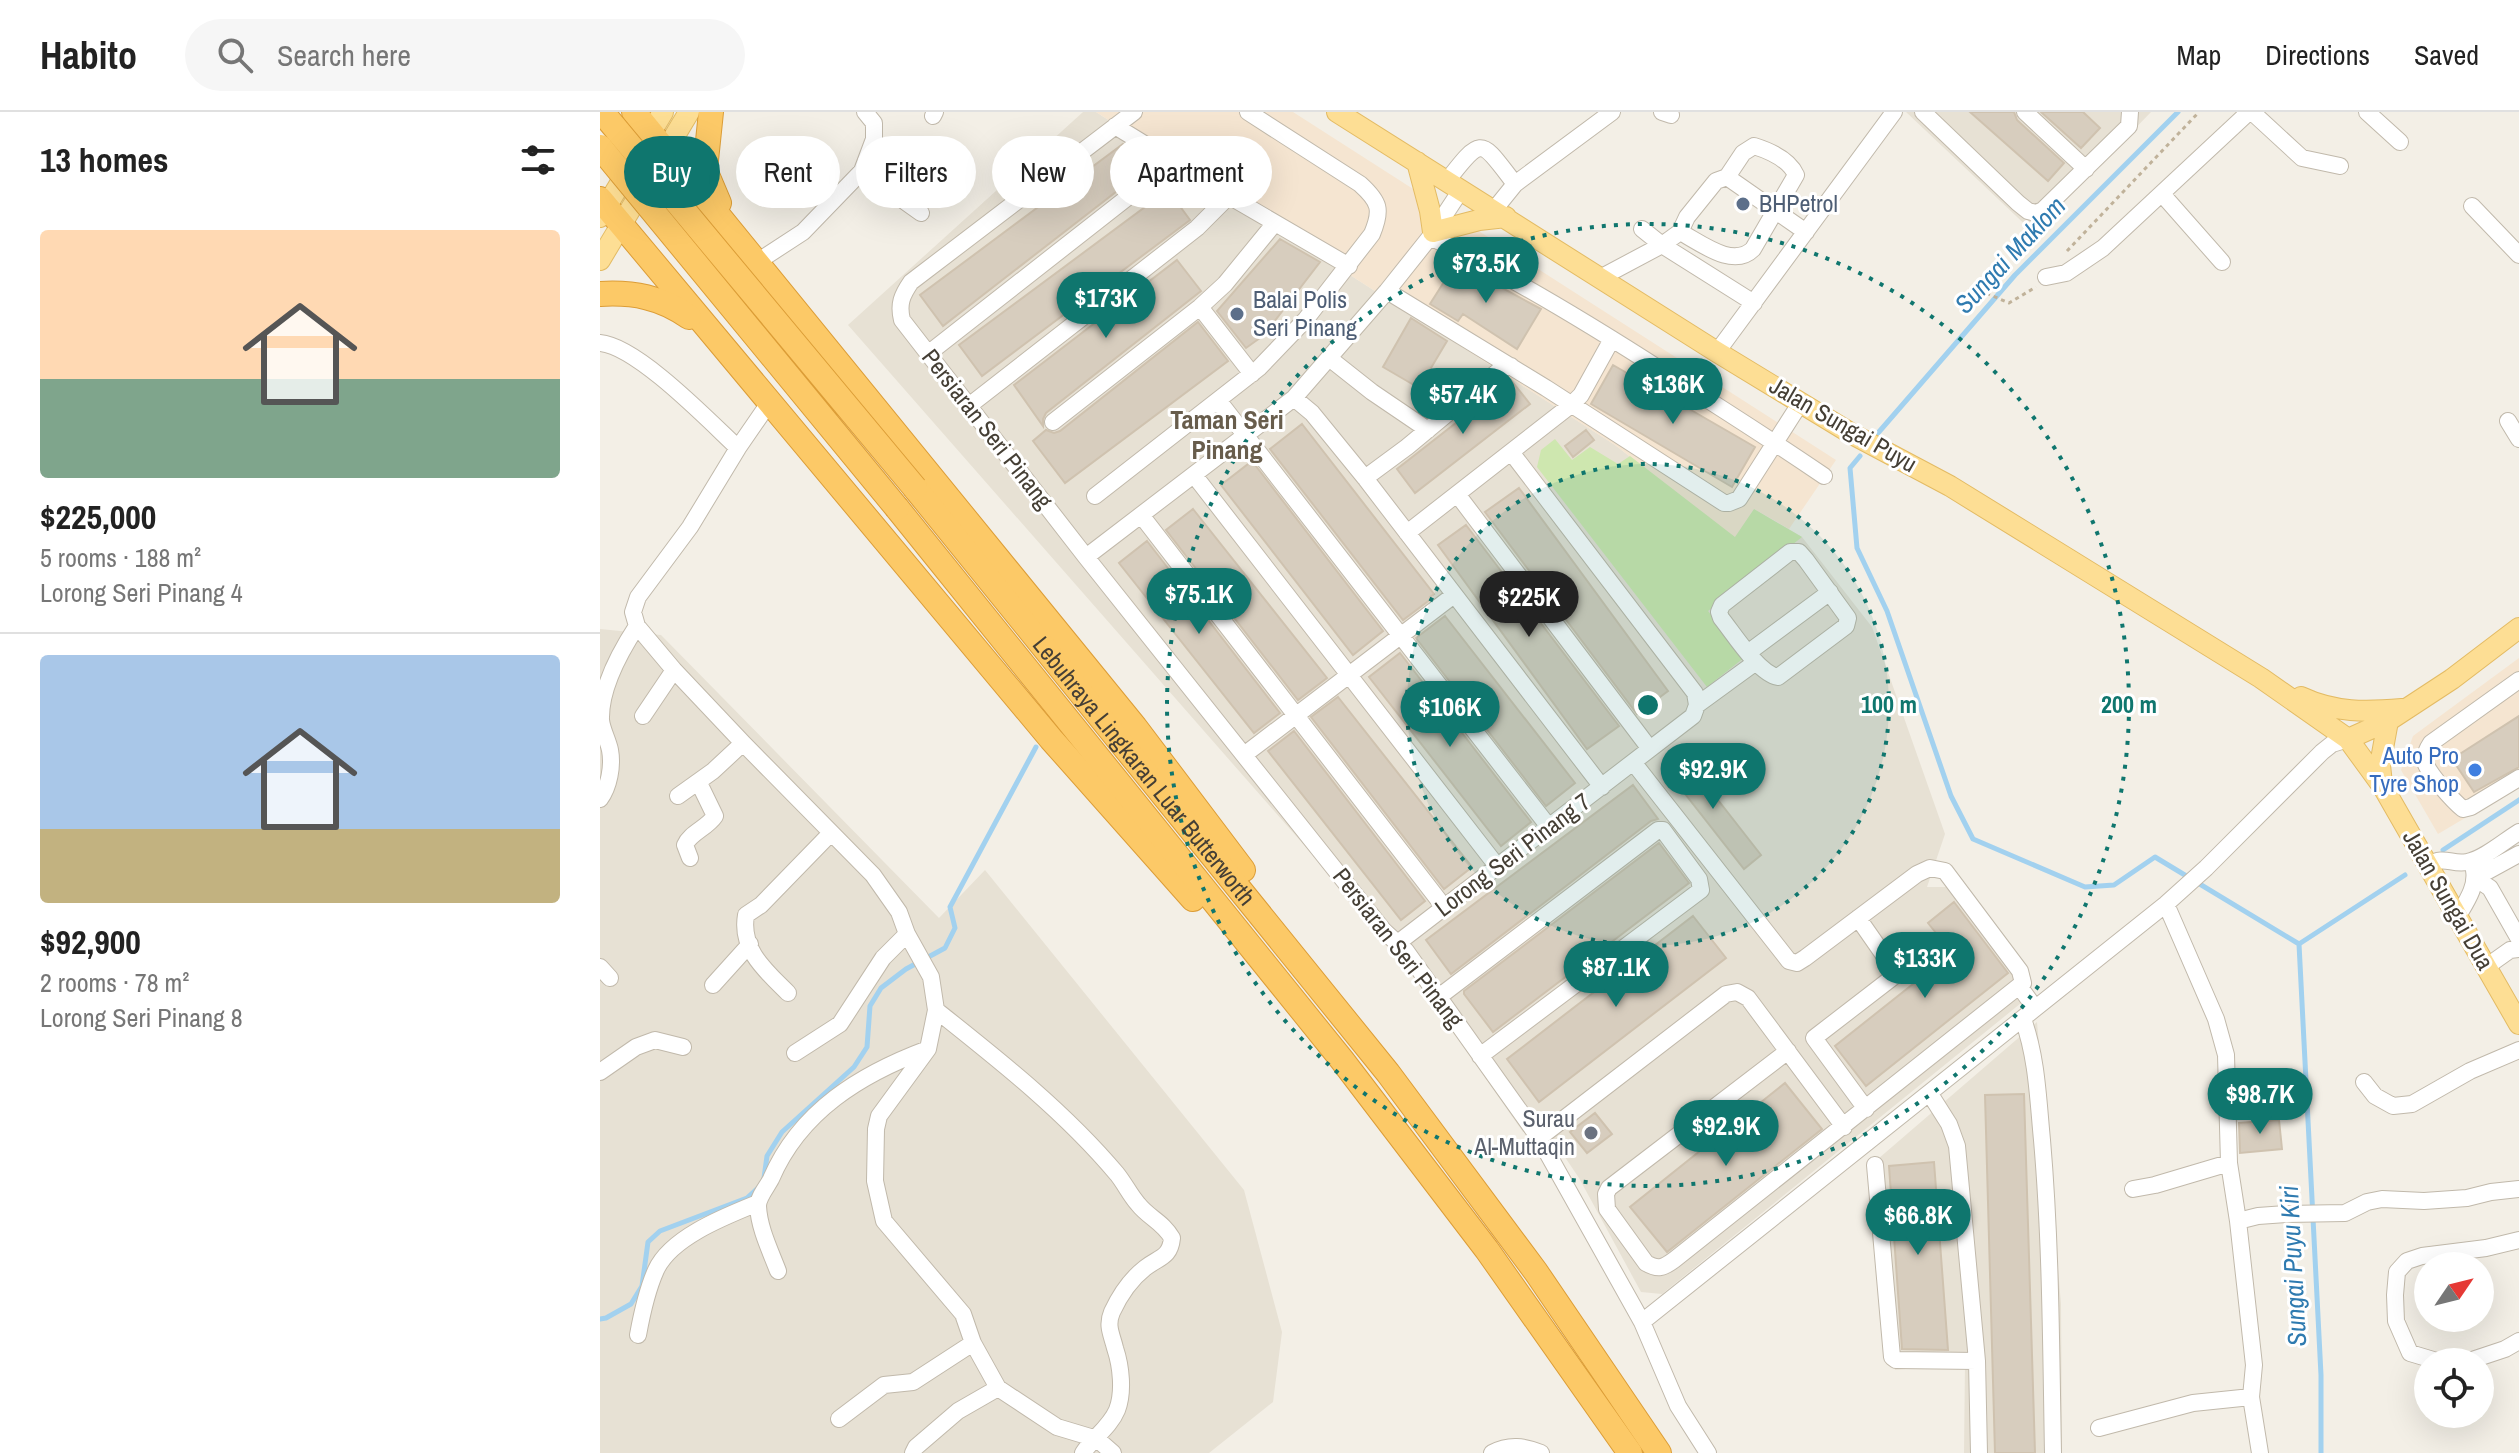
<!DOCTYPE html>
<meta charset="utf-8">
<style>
body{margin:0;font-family:"Archivo Narrow",sans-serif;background:#f6f6f6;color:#222;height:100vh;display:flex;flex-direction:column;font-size:30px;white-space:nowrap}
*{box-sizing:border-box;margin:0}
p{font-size:26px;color:#767676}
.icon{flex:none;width:44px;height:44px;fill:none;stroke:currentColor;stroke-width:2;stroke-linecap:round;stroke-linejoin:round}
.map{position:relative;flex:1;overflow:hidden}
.panel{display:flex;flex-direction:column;background:#fff;width:600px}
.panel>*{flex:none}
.guide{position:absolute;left:24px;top:24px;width:760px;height:72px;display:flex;gap:16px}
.needle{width:52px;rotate:55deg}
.controls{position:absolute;left:1814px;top:1140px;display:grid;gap:16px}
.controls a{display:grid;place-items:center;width:80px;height:80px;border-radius:50%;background:#fff;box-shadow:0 8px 32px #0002;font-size:40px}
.price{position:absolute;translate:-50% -68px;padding:0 18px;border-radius:28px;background:#0f766e;color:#fff;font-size:26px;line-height:52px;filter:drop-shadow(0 2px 4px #0008)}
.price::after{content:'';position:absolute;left:50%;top:48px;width:24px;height:18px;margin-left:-12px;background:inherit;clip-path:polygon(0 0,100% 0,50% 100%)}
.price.on{background:#222;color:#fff}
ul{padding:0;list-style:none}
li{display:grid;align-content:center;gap:16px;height:424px;padding:0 40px}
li+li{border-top:2px solid #e0e0e0}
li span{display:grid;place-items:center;height:248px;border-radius:8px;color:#555}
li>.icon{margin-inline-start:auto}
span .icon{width:144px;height:144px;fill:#fffc;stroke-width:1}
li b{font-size:34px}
h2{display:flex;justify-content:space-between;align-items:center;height:96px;padding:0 40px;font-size:34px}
.tag{padding:0 28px;border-radius:36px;background:#fff;box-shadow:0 8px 32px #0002;font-size:28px;line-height:72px}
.tag.on{background:#0f766e;color:#fff}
header{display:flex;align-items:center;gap:48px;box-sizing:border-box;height:112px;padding:0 40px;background:#fff;border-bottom:2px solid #e0e0e0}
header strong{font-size:38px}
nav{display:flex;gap:44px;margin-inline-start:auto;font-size:28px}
.search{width:560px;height:72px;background:#f6f6f6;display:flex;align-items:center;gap:20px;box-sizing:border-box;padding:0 28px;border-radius:44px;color:#767676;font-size:30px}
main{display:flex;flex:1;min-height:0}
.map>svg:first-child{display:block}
.residential{fill:#e7e1d4}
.commercial{fill:#f5e5d1}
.pitch{fill:#cee7af}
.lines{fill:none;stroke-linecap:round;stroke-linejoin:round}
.stream{stroke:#a2d1ef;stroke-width:5}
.building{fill:#d7cdbe;stroke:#cfc2af;stroke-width:2}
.minor-casing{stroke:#c1b9ab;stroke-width:18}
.major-casing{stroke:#e3bb64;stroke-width:22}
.highway-casing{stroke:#dc9d37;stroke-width:26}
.path{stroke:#c0b29a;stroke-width:3;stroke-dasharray:4 4;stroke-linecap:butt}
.minor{stroke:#fff;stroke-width:16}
.major{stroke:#fdde94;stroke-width:20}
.highway{stroke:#fcc967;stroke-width:24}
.highway-bridge-casing{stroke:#dc9d37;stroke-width:26;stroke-linecap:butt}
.highway-bridge{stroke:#fcc967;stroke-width:24}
.ring{fill:none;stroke:#0f766e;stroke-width:4;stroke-dasharray:4 8}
.service-dot{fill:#5c6f8a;stroke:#fff;stroke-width:3}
.shop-dot{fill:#3f7fe0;stroke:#fff;stroke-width:3}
.worship-dot{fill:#6b7280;stroke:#fff;stroke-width:3}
.labels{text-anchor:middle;stroke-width:6;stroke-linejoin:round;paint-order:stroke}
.service-label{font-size:24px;fill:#4e5e75;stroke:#fff;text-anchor:start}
.street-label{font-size:24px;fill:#453f35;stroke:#fff}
.shop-label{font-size:24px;fill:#366cbe;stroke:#fff;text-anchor:end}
.worship-label{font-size:24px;fill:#5b616d;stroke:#fff;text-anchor:end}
.water-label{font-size:26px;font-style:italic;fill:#2f7bb0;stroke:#fff}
.neighbourhood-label{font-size:26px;font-weight:bold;fill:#685d4c;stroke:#fff}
.centre{fill:#0f766e;stroke:#fff;stroke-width:4}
.ring-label{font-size:24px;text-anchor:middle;font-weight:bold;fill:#0f766e;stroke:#fff;stroke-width:6;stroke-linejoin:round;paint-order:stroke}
</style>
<header>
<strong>Habito</strong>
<div class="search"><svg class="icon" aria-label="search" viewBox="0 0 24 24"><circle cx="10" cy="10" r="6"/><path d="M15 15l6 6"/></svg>Search here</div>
<nav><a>Map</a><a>Directions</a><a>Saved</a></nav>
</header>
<main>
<section class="panel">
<h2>13 homes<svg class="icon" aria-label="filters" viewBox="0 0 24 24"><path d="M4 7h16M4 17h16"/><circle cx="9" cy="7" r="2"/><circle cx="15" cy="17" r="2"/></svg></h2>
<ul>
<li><span style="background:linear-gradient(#ffd9b3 60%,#7fa58c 0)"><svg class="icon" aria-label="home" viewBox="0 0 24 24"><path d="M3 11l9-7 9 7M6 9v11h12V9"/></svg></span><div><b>$225,000</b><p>5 rooms · 188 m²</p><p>Lorong Seri Pinang 4</p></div></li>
<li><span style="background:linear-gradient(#a9c7e8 70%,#c2b280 0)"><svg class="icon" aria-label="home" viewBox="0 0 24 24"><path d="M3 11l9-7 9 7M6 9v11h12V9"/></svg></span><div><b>$92,900</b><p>2 rooms · 78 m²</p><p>Lorong Seri Pinang 8</p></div></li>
</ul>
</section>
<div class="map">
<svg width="1919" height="1341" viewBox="0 0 1919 1341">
<rect width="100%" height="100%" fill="#f3efe6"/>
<path class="residential" d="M483,0H496L1015,333L1134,425L1154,397L1202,425L1272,515L1345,722L1327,775H1347L1431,883L1062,1182L1041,1180L979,1066L940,1008L923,1020L796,838L248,213Z
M1306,0H1551L1434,121Z
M0,517L61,523L339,806L385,758L644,1078L682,1220L673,1290L609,1341H0Z
M1437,910L1461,1192L1462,1341H1364L1365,1251L1295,1258L1271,1053Z"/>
<path class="commercial" d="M496,0H693L1236,348L1189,417L1154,397L1135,426L1015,333Z
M1919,546V674L1838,722L1801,658L1813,624Z"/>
<path class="pitch" d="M955,327L972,348L990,335L1018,352L1030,344L1135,425L1154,397L1202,425L1108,499L1145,545L1107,575L937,355L941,338Z"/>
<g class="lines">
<path class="stream" d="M1278,321L1415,163L1578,0
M1260,344L1250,356L1257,436L1287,499L1351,684L1373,727L1485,775L1514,773L1555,745L1699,832L1721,1263V1341
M1843,738L1919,688
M1699,832L1805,763
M164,1066L167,1044L182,1020L254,955L267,935L270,894L281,876L306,857L345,836L355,816L350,795L436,635
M0,1207L6,1206L31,1192L42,1174L48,1130L60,1119L147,1086L159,1075"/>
</g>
<path class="building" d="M1370,0H1414L1417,8L1464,51L1448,69Z
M1441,0H1483L1500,16L1481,36Z
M523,32L537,41L548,55L343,214L320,183Z
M568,78L590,108L382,264L359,233Z
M680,127L720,150L664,223L646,236L617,199Z
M577,148L601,179L446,301L443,307V314L414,273Z
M856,151L941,197L917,237L863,202L858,209L830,192Z
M811,206L847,229L819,276L783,255Z
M598,210L628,249L465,371L433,329L446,318L454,321L460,319Z
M1013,253L1155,335L1132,375L991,292Z
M911,268L930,292L815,381L797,357Z
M702,312L834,482L830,485L831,487L803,508L670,337Z
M986,318L994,328L973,345L965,334Z
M652,349L783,519L753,543L621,373Z
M919,376L1068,579L1037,602L885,400Z
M593,397L727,566L698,588L566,418Z
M866,413L1019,614L987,637L838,433Z
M547,429L680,601L654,621L519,451Z
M845,504L975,671L946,694L816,526Z
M800,541L931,710L901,734L769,565Z
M738,585L872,755L844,777L711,605Z
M1919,604V655L1874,680L1852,647Z
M694,619L825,789L801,808L668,639Z
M1082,642L1161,743L1144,757L1064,655Z
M1033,673L1058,707L1051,709L851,862L826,828Z
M1059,731L1089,771L893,920L864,882V879Z
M1354,790L1408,861L1266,974L1235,934L1352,841L1328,811Z
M1093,804L1126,846L939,990L907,947Z
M1185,971L1222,1017L1067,1140L1030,1095Z
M1424,982L1435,1341H1395L1385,983Z
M995,1001L1012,1022L987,1041L970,1020Z
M1679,1008L1682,1037L1640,1041L1639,1011Z
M1334,1050L1348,1238L1302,1237L1289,1054Z"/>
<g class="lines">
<g class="minor-casing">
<path id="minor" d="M534,0L311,170C302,183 298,192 302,208L486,445L784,819L806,839L939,1026L1042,1210L1078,1294L1108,1341
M1062,0L1071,3
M1323,0L1418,91L1428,99L1436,101L1443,98L1529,14L1530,0
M1425,0L1486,57
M1652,0L1702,46L1740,54
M1767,0L1800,30
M333,4L335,0
M515,14L629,84L749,154
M262,59L274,27V11L265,0
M847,69C883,22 881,28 915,72
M1562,82L1622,150
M1872,94L1919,143
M894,98L915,72L1012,0
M1042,117L1062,133L1154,191
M1080,120C1101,131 1133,157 1153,137L1196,63C1189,47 1170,39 1154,34L1143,41L1127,65
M830,125C911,164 988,211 1064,260C1118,294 1171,328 1224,364
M157,150L203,120L262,59L321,101
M1446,165L1466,161L1503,136L1649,0
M1000,166L1062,133L1080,120L1087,105L1116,69L1127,65L1206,120
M787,179L946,276L1124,391H1129L1139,387L1201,290
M600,195L652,262
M0,231C37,234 109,309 138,336
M1117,240L1294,0
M329,241L574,49
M729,246L772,280L828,318
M694,286L712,301L765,366L1002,675
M618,288L949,715
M169,291L138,336L90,415L38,485L33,500L37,514L74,558L143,631L273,763L299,800L307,822L331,865L336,898L328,937L279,1004L276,1017L275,1069L284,1109L363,1202L373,1231L398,1276L457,1315L497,1327L513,1341
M370,293L597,116L629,84
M1908,309L1919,327
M453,310L600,195L625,172L674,112
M911,340L1095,581L1097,593
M594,363L897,754
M765,366L807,335L901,257L911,254
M857,382L1050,637
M495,384L659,256L706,207L772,122C782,98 780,90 760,72L648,0
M541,403L844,795
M807,421L971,293L981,283L1012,227
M1190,440H1199L1206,448L1248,506L1246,514L1178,565C1158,561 1134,522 1121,506L1119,500L1122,493Z
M486,445L694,286L787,179L830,125L861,78
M1149,540L1230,480
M1919,568L1831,631C1827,637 1824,643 1825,650C1828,661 1853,689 1863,697L1871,695L1919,666
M1097,593L1156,550
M43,604L74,558
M644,643L854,483
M1033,650L1189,849L1197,851L1205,846L1317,762L1330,756L1345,759L1420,859L1423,871L1419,874L1435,896
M78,684L113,659L143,631
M0,687C9,675 13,654 10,638C8,628 2,618 1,608C0,576 20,540 37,514
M1919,742L1875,766L1890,776L1919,827
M90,746L85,733C90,721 107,716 115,704L99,671
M1828,753C1845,743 1851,753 1867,750C1884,747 1904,729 1919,720
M1566,792L1616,907L1626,943L1629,1051L1638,1109L1654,1253L1651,1285L1660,1341
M1858,804C1866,790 1877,775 1874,758
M1258,806L1297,862L1331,836
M799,830L1093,604L1097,593
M0,855L10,866
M1886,855L1910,838L1919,837
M113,873L150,832
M188,881C166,859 140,838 146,803L161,793L231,721
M840,884L1058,718H1063L1099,767L1101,778L880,944
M336,898C399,948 465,1000 517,1062C525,1072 530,1083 538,1092C549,1106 563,1110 572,1126C570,1146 559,1145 545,1156C531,1167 519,1185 512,1200C506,1214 512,1223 515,1236C521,1254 524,1280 517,1298C510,1315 492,1327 483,1341
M1423,907C1437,946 1438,987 1442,1028C1451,1132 1451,1237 1453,1341
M1188,939L1009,1076L1006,1082L1007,1097L1046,1151C1058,1158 1063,1156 1074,1148L1419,874
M195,941L240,912L283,846L307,822
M0,960L36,935L55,928L83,935
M1764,970L1775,984L1793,994L1812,992L1870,959L1919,938
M1330,982L1349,1012L1357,1034L1377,1249L1379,1341
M1266,997L1214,926L1297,862
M939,1026L1126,882L1137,880L1148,886L1244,1015
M1275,1053L1292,1245L1296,1248L1377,1249
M1533,1077L1555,1073L1629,1051
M1638,1109L1658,1104L1686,1102L1745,1101L1767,1090L1782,1087L1824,1089L1867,1086L1891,1080L1919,1077
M178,1159C170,1138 159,1116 158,1094C158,1085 167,1075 171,1067C200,999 261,962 328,937
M1042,1210L1566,792L1606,756L1722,640L1732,632L1748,627
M38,1223C42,1201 47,1178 56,1158C71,1125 126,1104 158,1091
M1840,1250L1810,1241L1796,1209L1795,1183L1797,1160L1807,1149L1822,1144L1886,1136L1919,1128
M1866,1250L1905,1237L1919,1229
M239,1307L284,1273L313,1270L373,1231
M1499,1316L1593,1291L1651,1285
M313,1341L316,1335L358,1299L398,1276
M892,1341C909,1332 924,1334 941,1341"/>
</g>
<g class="major-casing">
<path id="major" d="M737,0L1117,240L1252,322L1350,374L1661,566L1748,627L1783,675L1919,912
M817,50L830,99L833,120L879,108L906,105
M0,105L63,0
M0,148L89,0
M1701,585C1735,601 1766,600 1802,597
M1748,627L1788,609L1852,567L1919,516
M1782,672L1780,653L1788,609"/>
</g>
<g class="highway-casing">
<g id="highway">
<path d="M34,0L535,615L643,758"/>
<path d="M111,0L105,58L119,91"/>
<path d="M0,87L451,627L593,787"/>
<path d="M0,182C33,180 61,185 89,205"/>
<path id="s1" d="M315,376L788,961L936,1160L1059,1341"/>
<path d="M297,396L742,948L887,1138L1030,1341"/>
</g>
</g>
<path class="path" d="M1467,139L1599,0
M1379,178L1409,191L1436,175"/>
<use href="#minor" class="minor"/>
<use href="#major" class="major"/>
<use href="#highway" class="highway"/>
<g class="highway-bridge-casing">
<path id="highway-bridge" d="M2,0L315,376
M0,35L297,396"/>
</g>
<use href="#highway-bridge" class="highway-bridge"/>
</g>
<circle cx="1048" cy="593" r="241" fill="#0f766e" fill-opacity=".12"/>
<g class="ring">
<circle cx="1048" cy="593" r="241"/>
<circle cx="1048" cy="593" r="481"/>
</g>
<g class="service-dot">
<circle cx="1143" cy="92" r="8"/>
<circle cx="637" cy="202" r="8"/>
</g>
<circle class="shop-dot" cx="1875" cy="658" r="8"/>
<circle class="worship-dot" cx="991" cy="1021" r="8"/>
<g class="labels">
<g class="service-label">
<text x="1159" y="100">BHPetrol</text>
<text x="653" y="196">Balai Polis<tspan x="653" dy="28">Seri Pinang</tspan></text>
</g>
<g class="street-label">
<text transform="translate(1243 313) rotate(30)" y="8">Jalan Sungai Puyu</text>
<text transform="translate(387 317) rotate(52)" y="8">Persiaran Seri Pinang</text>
<text dy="8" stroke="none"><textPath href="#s1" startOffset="364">Lebuhraya Lingkaran Luar Butterworth</textPath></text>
<text transform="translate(913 743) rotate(-37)" y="8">Lorong Seri Pinang 7</text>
<text transform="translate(1848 788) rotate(60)" y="8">Jalan Sungai Dua</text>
<text transform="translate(798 836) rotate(52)" y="8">Persiaran Seri Pinang</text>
</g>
<g class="shop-label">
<text x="1859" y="652">Auto Pro<tspan x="1859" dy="28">Tyre Shop</tspan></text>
</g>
<g class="worship-label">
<text x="975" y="1015">Surau<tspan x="975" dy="28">Al-Muttaqin</tspan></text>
</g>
<g class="water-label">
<text transform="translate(1410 143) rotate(-47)" y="9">Sungai Maklom</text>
<text transform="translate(1693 1154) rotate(-93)" y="9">Sungai Puyu Kiri</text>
</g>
<g class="neighbourhood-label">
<text x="627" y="317">Taman Seri<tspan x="627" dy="30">Pinang</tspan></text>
</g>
</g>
<circle cx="1048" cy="593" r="12" class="centre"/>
<g class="ring-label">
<text x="1289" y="601">100 m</text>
<text x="1529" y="601">200 m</text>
</g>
</svg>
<div class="controls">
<a><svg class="needle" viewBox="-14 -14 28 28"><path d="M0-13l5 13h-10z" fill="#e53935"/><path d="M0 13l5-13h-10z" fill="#767676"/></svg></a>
<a><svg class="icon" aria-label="locate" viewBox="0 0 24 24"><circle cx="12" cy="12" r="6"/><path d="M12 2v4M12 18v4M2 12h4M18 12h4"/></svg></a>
</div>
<b class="price" style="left:886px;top:193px">$73.5K</b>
<b class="price" style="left:506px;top:228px">$173K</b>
<b class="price" style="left:1073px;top:314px">$136K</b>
<b class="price" style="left:863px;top:324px">$57.4K</b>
<b class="price" style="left:599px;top:524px">$75.1K</b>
<b class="price on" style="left:929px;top:527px">$225K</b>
<b class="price" style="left:850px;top:637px">$106K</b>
<b class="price" style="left:1113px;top:699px">$92.9K</b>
<b class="price" style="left:1325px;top:888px">$133K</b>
<b class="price" style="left:1016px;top:897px">$87.1K</b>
<b class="price" style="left:1660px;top:1024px">$98.7K</b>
<b class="price" style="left:1126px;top:1056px">$92.9K</b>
<b class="price" style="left:1318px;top:1145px">$66.8K</b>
<div class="guide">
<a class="tag on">Buy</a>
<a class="tag">Rent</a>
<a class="tag">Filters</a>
<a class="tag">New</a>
<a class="tag">Apartment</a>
</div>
</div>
</main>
